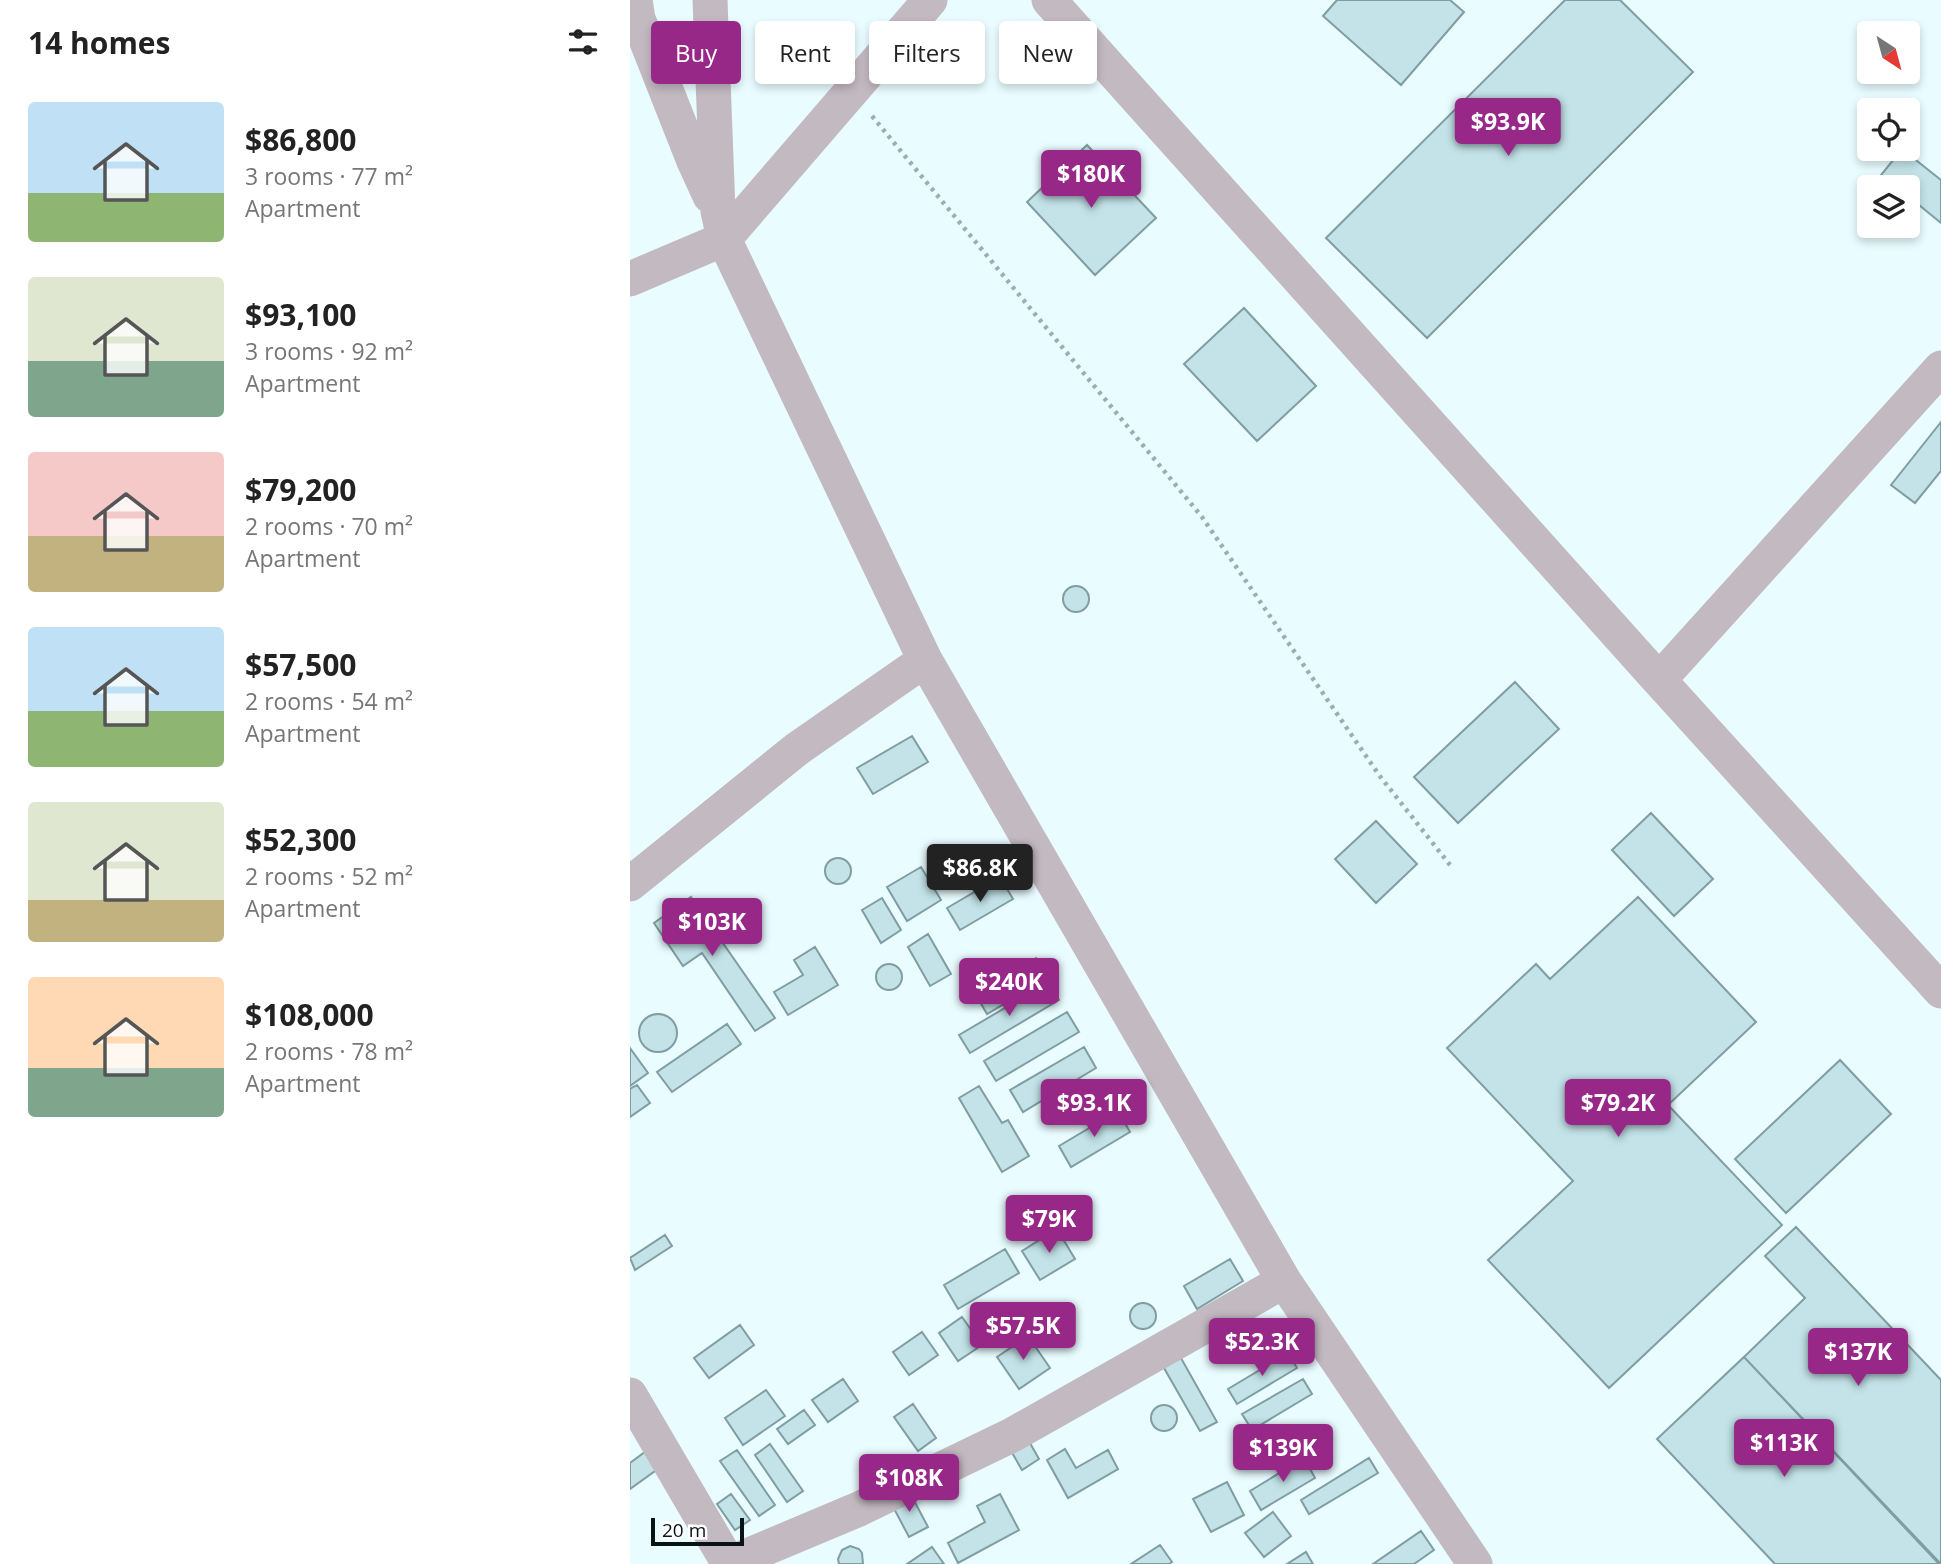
<!DOCTYPE html>
<meta charset="utf-8">
<style>
body{margin:0;font-family:"Open Sans",sans-serif;background:#f6f6f6;color:#222;height:100vh;display:flex;flex-direction:column;font-size:26px;white-space:nowrap}
*{box-sizing:border-box;margin:0}
p{font-size:23px;color:#767676}
.icon{flex:none;width:38px;height:38px;fill:none;stroke:currentColor;stroke-width:2;stroke-linecap:round;stroke-linejoin:round}
.map{position:relative;flex:1;overflow:hidden}
.details{display:flex;flex-direction:column;background:#fff;width:630px}
.details>*{flex:none}
.hud{position:absolute;left:21px;top:21px;width:665px;height:63px;display:flex;gap:14px}
.needle{width:46px;rotate:144deg}
.fabs{position:absolute;left:1227px;top:21px;display:grid;gap:14px}
.fabs a{display:grid;place-items:center;width:63px;height:63px;border-radius:7px;background:#fff;box-shadow:0 4px 10px #0003;font-size:35px}
.scale{position:absolute;left:21px;bottom:18px;width:93px;box-sizing:border-box;padding-left:7px;border:4px solid #081315;border-top:0;font-size:19px;line-height:24px;white-space:nowrap;color:#081315;-webkit-text-stroke:5px #fff;paint-order:stroke}
.price{position:absolute;translate:-50% -60px;padding:0 16px;border-radius:7px;background:#982888;color:#fff;font-size:23px;line-height:46px;filter:drop-shadow(0 2px 4px #0008)}
.price::after{content:'';position:absolute;left:50%;top:42px;width:21px;height:16px;margin-left:-10px;background:inherit;clip-path:polygon(0 0,100% 0,50% 100%)}
.price.on{background:#222;color:#fff}
ul{padding:0;list-style:none}
li{display:flex;align-items:center;gap:21px;height:175px;padding:0 28px}
li span{display:grid;place-items:center;flex:none;width:196px;height:140px;border-radius:7px;color:#555}
li>.icon{margin-inline-start:auto}
span .icon{width:84px;height:84px;fill:#fffc;stroke-width:1}
li b{font-size:30px}
h2{display:flex;justify-content:space-between;align-items:center;height:84px;padding:0 28px;font-size:30px}
.chip{padding:0 24px;border-radius:7px;background:#fff;box-shadow:0 4px 10px #0003;font-size:24px;line-height:63px}
.chip.on{background:#982888;color:#fff}
main{display:flex;flex:1;min-height:0}
.map>svg:first-child{display:block}
.building{fill:#c3e3e8;stroke:#7f9da2;stroke-width:2}
.lines{fill:none;stroke-linecap:round;stroke-linejoin:round}
.path{stroke:#9dadb0;stroke-width:4.5;stroke-dasharray:3.5 5;stroke-linecap:butt}
.minor{stroke:#c3b9c1;stroke-width:35}
</style>
<main>
<section class="details">
<h2>14 homes<svg class="icon" aria-label="filters" viewBox="0 0 24 24"><path d="M4 7h16M4 17h16"/><circle cx="9" cy="7" r="2"/><circle cx="15" cy="17" r="2"/></svg></h2>
<ul>
<li><span style="background:linear-gradient(#bfe0f5 65%,#8fb573 0)"><svg class="icon" aria-label="home" viewBox="0 0 24 24"><path d="M3 11l9-7 9 7M6 9v11h12V9"/></svg></span><div><b>$86,800</b><p>3 rooms · 77 m²</p><p>Apartment</p></div></li>
<li><span style="background:linear-gradient(#dfe7d0 60%,#7fa58c 0)"><svg class="icon" aria-label="home" viewBox="0 0 24 24"><path d="M3 11l9-7 9 7M6 9v11h12V9"/></svg></span><div><b>$93,100</b><p>3 rooms · 92 m²</p><p>Apartment</p></div></li>
<li><span style="background:linear-gradient(#f6c9c9 60%,#c2b280 0)"><svg class="icon" aria-label="home" viewBox="0 0 24 24"><path d="M3 11l9-7 9 7M6 9v11h12V9"/></svg></span><div><b>$79,200</b><p>2 rooms · 70 m²</p><p>Apartment</p></div></li>
<li><span style="background:linear-gradient(#bfe0f5 60%,#8fb573 0)"><svg class="icon" aria-label="home" viewBox="0 0 24 24"><path d="M3 11l9-7 9 7M6 9v11h12V9"/></svg></span><div><b>$57,500</b><p>2 rooms · 54 m²</p><p>Apartment</p></div></li>
<li><span style="background:linear-gradient(#dfe7d0 70%,#c2b280 0)"><svg class="icon" aria-label="home" viewBox="0 0 24 24"><path d="M3 11l9-7 9 7M6 9v11h12V9"/></svg></span><div><b>$52,300</b><p>2 rooms · 52 m²</p><p>Apartment</p></div></li>
<li><span style="background:linear-gradient(#ffd9b3 65%,#7fa58c 0)"><svg class="icon" aria-label="home" viewBox="0 0 24 24"><path d="M3 11l9-7 9 7M6 9v11h12V9"/></svg></span><div><b>$108,000</b><p>2 rooms · 78 m²</p><p>Apartment</p></div></li>
</ul>
</section>
<div class="map">
<svg width="1311" height="1564" viewBox="0 0 1311 1564">
<rect width="100%" height="100%" fill="#e9fcff"/>
<path class="building" d="M707,0H820L834,12L771,85L693,16Z
M935,0H990L1063,72L797,338L696,238Z
M457,145L526,218L465,275L397,202Z
M1272,149L1311,180V223L1278,196V187H1267L1251,175Z
M614,308L686,386L627,441L554,364Z
M1311,422V471L1285,503L1261,485Z
M433 599a13 13 0 1 1 26 0a13 13 0 1 1-26 0Z
M885,682L929,729L828,823L784,777Z
M282,736L298,762L243,794L227,768Z
M1021,813L1083,879L1044,916L982,850Z
M746,821L787,864L746,903L705,859Z
M195 871a13 13 0 1 1 26 0a13 13 0 1 1-26 0Z
M291,867L311,900L277,921L257,887Z
M370,877L383,899L330,930L317,908Z
M61,897L145,1018L125,1031L72,953L53,966L24,923Z
M1008,897L1126,1022L1038,1105L1152,1225L979,1388L858,1260L943,1181L817,1048L906,964L920,979Z
M252,898L271,930L251,943L232,910Z
M298,934L321,974L300,986L278,947Z
M185,947L208,985L158,1015L144,992L173,975L164,960Z
M406,958L418,978L357,1014L345,993Z
M246 977a13 13 0 1 1 26 0a13 13 0 1 1-26 0Z
M419,982L429,1000L340,1053L329,1035Z
M437,1012L449,1032L366,1081L354,1061Z
M9 1033a19 19 0 1 1 38 0a19 19 0 1 1-38 0Z
M97,1024L111,1044L42,1092L27,1072Z
M454,1047L466,1068L393,1112L380,1090Z
M0,1048L18,1073L0,1086Z
M1210,1060L1261,1114L1156,1213L1105,1159Z
M7,1085L20,1103L0,1117V1089Z
M349,1086L372,1123L378,1120L399,1156L372,1172L329,1098Z
M488,1111L500,1132L441,1167L429,1146Z
M1166,1227L1311,1380V1564L1114,1357L1175,1298L1135,1256Z
M427,1229L445,1259L410,1280L392,1251Z
M35,1235L42,1246L5,1270L0,1258Z
M375,1249L389,1273L328,1309L314,1285Z
M600,1259L613,1281L567,1309L554,1286Z
M500 1316a13 13 0 1 1 26 0a13 13 0 1 1-26 0Z
M332,1317L352,1345L328,1361L309,1333Z
M110,1325L124,1345L79,1378L64,1358Z
M292,1332L308,1355L279,1375L263,1352Z
M398,1336L420,1368L389,1389L367,1357Z
M547,1351L587,1422L570,1431L530,1361Z
M658,1353L667,1368L607,1404L598,1389Z
M1114,1357L1309,1564H1145L1027,1439Z
M213,1379L228,1401L198,1422L182,1400Z
M673,1379L682,1394L622,1430L612,1414Z
M136,1390L155,1416L113,1445L95,1418Z
M283,1404L306,1438L288,1451L264,1417Z
M521 1418a13 13 0 1 1 26 0a13 13 0 1 1-26 0Z
M174,1410L185,1425L158,1444L147,1429Z
M392,1429L409,1459L392,1470L374,1439Z
M140,1444L173,1491L157,1502L125,1455Z
M19,1449L32,1466L0,1489V1463Z
M435,1449L446,1468L478,1450L488,1469L438,1498L417,1460Z
M107,1450L145,1505L129,1516L90,1461Z
M674,1458L685,1478L631,1510L620,1491Z
M739,1458L748,1473L679,1514L671,1500Z
M597,1482L614,1515L581,1532L563,1499Z
M279,1491L298,1527L279,1537L260,1501Z
M101,1494L120,1520L105,1530L87,1504Z
M370,1494L389,1530L328,1563L318,1543L355,1522L347,1506Z
M643,1512L661,1536L634,1557L615,1533Z
M791,1531L804,1550L784,1564H743Z
M530,1545L542,1562L539,1564H501Z
M220,1546L229,1549L232,1553L233,1564H209L208,1559L212,1550Z
M302,1547L314,1564H277Z
M676,1552L683,1564H657Z"/>
<g class="lines">
<path class="path" d="M242,116L572,517L749,775L820,865"/>
<path class="minor" d="M5,0L8,19L64,161L80,196
M80,0L88,211L94,239L295,660L654,1281L845,1564
M419,0L1029,680L1311,368
M0,279L94,239L300,0
M1029,680L1311,991
M0,884L167,749L295,660
M0,1395L99,1564
M98,1564L229,1509L382,1435L654,1281"/>
</g>
</svg>
<div class="fabs">
<a><svg class="needle" viewBox="-14 -14 28 28"><path d="M0-13l5 13h-10z" fill="#e53935"/><path d="M0 13l5-13h-10z" fill="#767676"/></svg></a>
<a><svg class="icon" aria-label="locate" viewBox="0 0 24 24"><circle cx="12" cy="12" r="6"/><path d="M12 2v4M12 18v4M2 12h4M18 12h4"/></svg></a>
<a><svg class="icon" aria-label="layers" viewBox="0 0 24 24"><path d="M12 4l9 5-9 5-9-5zM3 14l9 5 9-5"/></svg></a>
</div>
<div class="scale">20 m</div>
<b class="price" style="left:878px;top:158px">$93.9K</b>
<b class="price" style="left:461px;top:210px">$180K</b>
<b class="price on" style="left:350px;top:904px">$86.8K</b>
<b class="price" style="left:82px;top:958px">$103K</b>
<b class="price" style="left:379px;top:1018px">$240K</b>
<b class="price" style="left:464px;top:1139px">$93.1K</b>
<b class="price" style="left:988px;top:1139px">$79.2K</b>
<b class="price" style="left:419px;top:1255px">$79K</b>
<b class="price" style="left:393px;top:1362px">$57.5K</b>
<b class="price" style="left:632px;top:1378px">$52.3K</b>
<b class="price" style="left:1228px;top:1388px">$137K</b>
<b class="price" style="left:1154px;top:1479px">$113K</b>
<b class="price" style="left:653px;top:1484px">$139K</b>
<b class="price" style="left:279px;top:1514px">$108K</b>
<div class="hud">
<a class="chip on">Buy</a>
<a class="chip">Rent</a>
<a class="chip">Filters</a>
<a class="chip">New</a>
</div>
</div>
</main>
